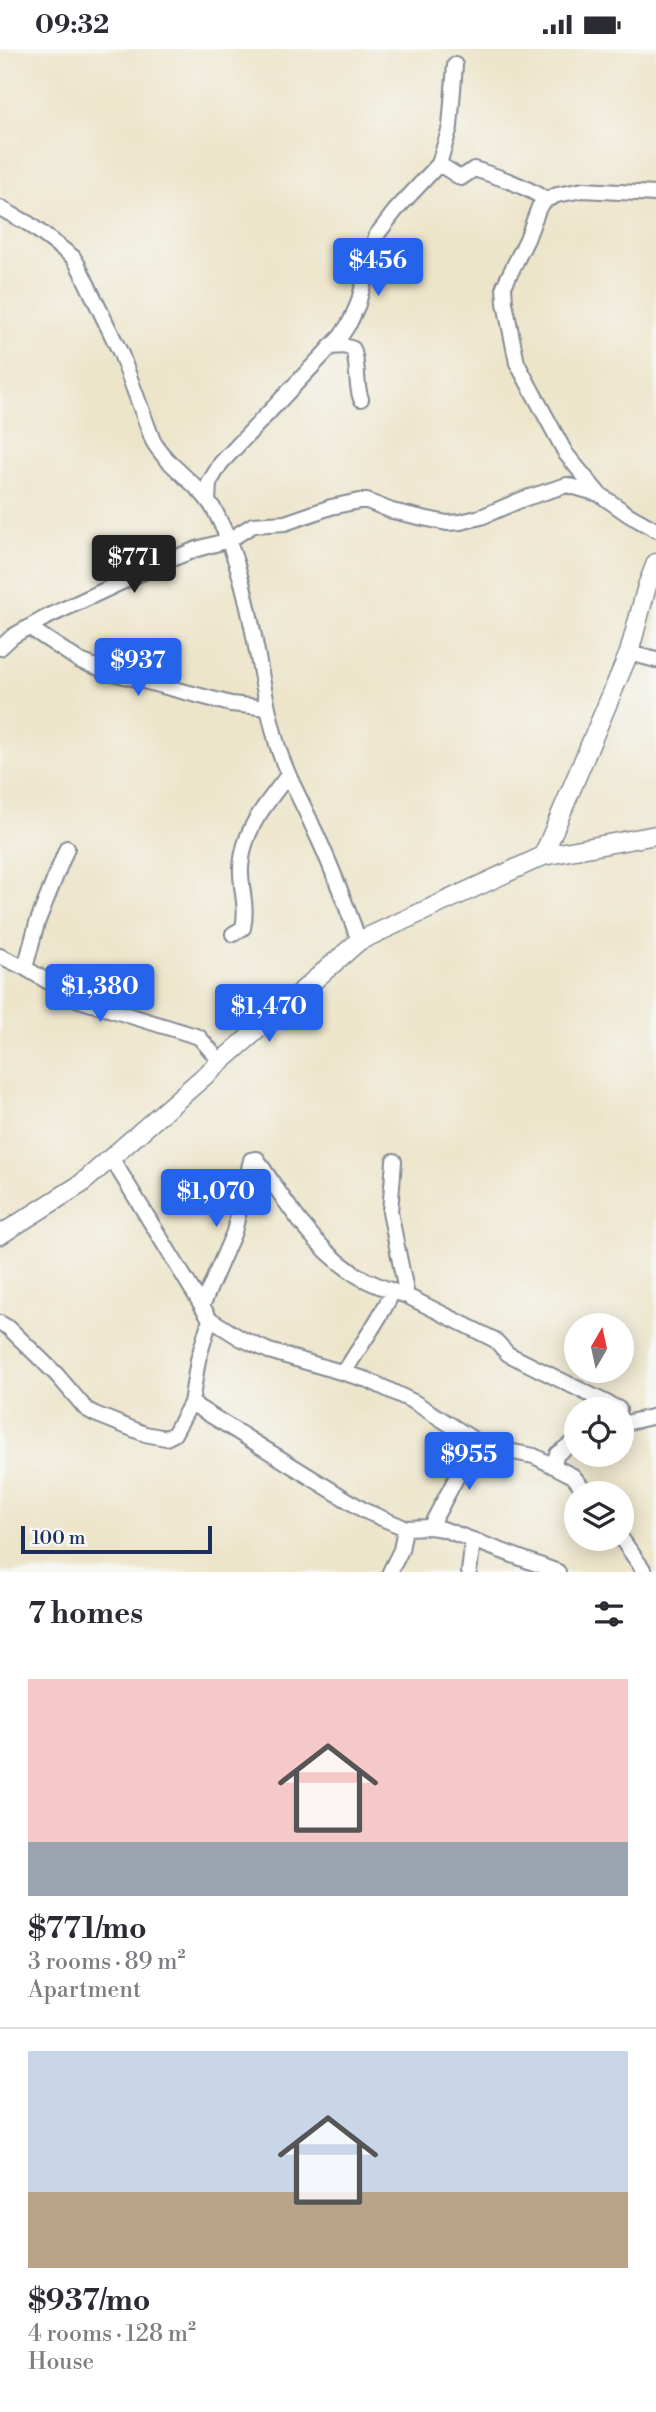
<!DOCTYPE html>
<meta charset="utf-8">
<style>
body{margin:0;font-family:"Libre Bodoni",serif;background:#f7f7f7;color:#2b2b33;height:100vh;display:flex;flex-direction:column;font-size:26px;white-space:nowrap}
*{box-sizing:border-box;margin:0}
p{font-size:23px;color:#7c7c81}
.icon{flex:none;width:38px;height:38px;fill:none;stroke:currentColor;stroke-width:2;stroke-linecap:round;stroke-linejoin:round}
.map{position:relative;height:1523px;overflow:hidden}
.drawer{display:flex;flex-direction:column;background:#fff;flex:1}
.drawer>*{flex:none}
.needle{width:46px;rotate:9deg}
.buttons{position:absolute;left:564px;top:1264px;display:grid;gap:14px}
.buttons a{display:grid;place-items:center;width:70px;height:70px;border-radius:50%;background:#fff;box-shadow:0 4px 18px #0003;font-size:35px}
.scale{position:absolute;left:21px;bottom:18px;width:191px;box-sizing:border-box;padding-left:7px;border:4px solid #1b2f5e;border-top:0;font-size:19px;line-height:24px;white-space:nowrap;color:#1b2f5e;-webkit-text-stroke:5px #f6f6f2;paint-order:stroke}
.price{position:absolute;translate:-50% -60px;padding:0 16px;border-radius:7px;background:#2563eb;color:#fff;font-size:23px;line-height:46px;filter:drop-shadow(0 2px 4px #0008)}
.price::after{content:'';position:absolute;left:50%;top:42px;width:21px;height:16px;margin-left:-10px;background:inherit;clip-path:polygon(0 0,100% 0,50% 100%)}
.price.selected{background:#222;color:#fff}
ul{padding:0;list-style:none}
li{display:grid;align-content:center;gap:14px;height:371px;padding:0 28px}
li+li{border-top:2px solid #e1e1e2}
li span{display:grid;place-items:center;height:217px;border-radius:0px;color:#555}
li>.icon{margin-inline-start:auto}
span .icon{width:126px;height:126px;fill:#fffc;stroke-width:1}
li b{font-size:30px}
h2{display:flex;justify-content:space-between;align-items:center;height:84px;padding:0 28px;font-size:30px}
.status{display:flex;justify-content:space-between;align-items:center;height:49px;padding:0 35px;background:#fff;direction:ltr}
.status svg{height:19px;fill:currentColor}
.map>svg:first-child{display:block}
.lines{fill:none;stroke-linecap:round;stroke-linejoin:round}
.minor-casing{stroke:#848a94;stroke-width:18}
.tertiary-casing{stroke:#848a94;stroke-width:21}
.minor{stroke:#fff;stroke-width:14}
.tertiary{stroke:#fff;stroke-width:18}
</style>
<div class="status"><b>09:32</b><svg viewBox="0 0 49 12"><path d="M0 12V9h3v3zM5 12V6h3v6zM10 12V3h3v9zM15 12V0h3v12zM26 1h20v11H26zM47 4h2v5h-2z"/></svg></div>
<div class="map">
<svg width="656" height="1523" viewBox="0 0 656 1523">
<rect width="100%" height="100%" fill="#f6f6f2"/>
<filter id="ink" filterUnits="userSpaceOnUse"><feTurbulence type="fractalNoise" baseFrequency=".0143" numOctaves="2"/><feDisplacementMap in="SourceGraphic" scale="14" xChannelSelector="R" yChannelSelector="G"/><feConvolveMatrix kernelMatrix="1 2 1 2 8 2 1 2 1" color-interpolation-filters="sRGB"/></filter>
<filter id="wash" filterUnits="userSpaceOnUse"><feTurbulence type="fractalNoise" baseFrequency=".00686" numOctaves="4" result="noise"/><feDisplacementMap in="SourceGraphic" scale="28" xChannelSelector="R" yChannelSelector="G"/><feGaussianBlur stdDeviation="1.57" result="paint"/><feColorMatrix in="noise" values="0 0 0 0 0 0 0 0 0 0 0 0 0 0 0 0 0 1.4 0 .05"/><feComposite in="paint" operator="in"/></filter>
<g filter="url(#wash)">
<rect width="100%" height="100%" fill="#ede5ca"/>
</g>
<g filter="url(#ink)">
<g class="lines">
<g class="minor-casing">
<path id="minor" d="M439,115L461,129L474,120C499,128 524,136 546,151
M656,145L583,141L557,146L546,151L539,158L527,190L504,237L505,254L517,314L566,405L599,445L629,466L656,481
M0,159L29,175L73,208L78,216L121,305L153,392C169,420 201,435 216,464C253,535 255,619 277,695C285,724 301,750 313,778C331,815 345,853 359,892
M330,298L344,297L353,300C359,316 355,335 361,350
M208,452L209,434L221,414L341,287L350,273L358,255L376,187L395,162L439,115L450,78L455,16
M30,579L80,612L113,624L231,655L268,659
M0,599L13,587L45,569L169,511L197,500L229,491L253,476L285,474L331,458L359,452H367L392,462L423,469L447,474L461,473L481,468L523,450L567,436L599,445
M629,604L656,611
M233,885L243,879C248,856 240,840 241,818C244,778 265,757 288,726
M0,907L25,919L79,951L199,988L220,1012
M25,919L37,874L67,799
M112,1110L210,1270L198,1311L191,1354L365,1462L405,1479L401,1501L390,1523
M394,1112L390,1163L407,1247L495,1291L508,1305L619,1360
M202,1257L234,1183L251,1111L257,1110C283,1150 312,1196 352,1223C367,1234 390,1241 407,1247
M210,1270L240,1289L269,1302L368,1331L414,1353L476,1392L492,1399L534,1407L573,1427L587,1444
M0,1274L9,1279L57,1326L86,1360L95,1365L145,1385L166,1389L174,1385L191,1354
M344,1324C360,1296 380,1271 393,1242
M621,1375L656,1367
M553,1417L557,1405L576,1391
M430,1478L476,1392
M405,1479L430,1478L443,1480L558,1523
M621,1489L645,1523
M469,1523L473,1491"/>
</g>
<g class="tertiary-casing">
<path id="tertiary" d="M543,807L629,604L647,537L656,514
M0,1186L81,1135L359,892L543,807L656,786"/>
</g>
<use href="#minor" class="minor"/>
<use href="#tertiary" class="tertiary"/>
</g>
</g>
</svg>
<div class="buttons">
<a><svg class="needle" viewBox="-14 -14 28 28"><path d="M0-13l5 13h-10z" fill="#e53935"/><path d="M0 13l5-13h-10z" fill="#7c7c81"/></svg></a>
<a><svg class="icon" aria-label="locate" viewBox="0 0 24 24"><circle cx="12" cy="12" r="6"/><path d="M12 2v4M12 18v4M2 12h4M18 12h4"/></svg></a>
<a><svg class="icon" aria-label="layers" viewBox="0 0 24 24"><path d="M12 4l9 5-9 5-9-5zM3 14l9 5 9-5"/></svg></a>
</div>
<div class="scale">100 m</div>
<b class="price" style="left:378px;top:249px">$456</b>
<b class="price selected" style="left:134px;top:546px">$771</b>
<b class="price" style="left:138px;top:649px">$937</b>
<b class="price" style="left:100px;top:975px">$1,380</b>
<b class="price" style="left:269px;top:995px">$1,470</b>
<b class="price" style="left:216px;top:1180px">$1,070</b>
<b class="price" style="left:469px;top:1443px">$955</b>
</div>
<section class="drawer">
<h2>7 homes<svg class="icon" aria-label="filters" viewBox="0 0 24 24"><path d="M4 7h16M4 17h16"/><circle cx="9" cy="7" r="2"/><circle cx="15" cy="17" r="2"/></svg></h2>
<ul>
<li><span style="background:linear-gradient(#f6c9c9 75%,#9aa5b1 0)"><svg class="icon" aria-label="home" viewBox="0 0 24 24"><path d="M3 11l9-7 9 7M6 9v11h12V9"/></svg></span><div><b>$771/mo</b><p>3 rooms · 89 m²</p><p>Apartment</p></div></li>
<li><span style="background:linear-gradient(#c9d6e8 65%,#b9a48a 0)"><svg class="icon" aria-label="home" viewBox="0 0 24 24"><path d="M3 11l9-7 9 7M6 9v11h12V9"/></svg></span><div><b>$937/mo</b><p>4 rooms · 128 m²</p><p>House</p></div></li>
</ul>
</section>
